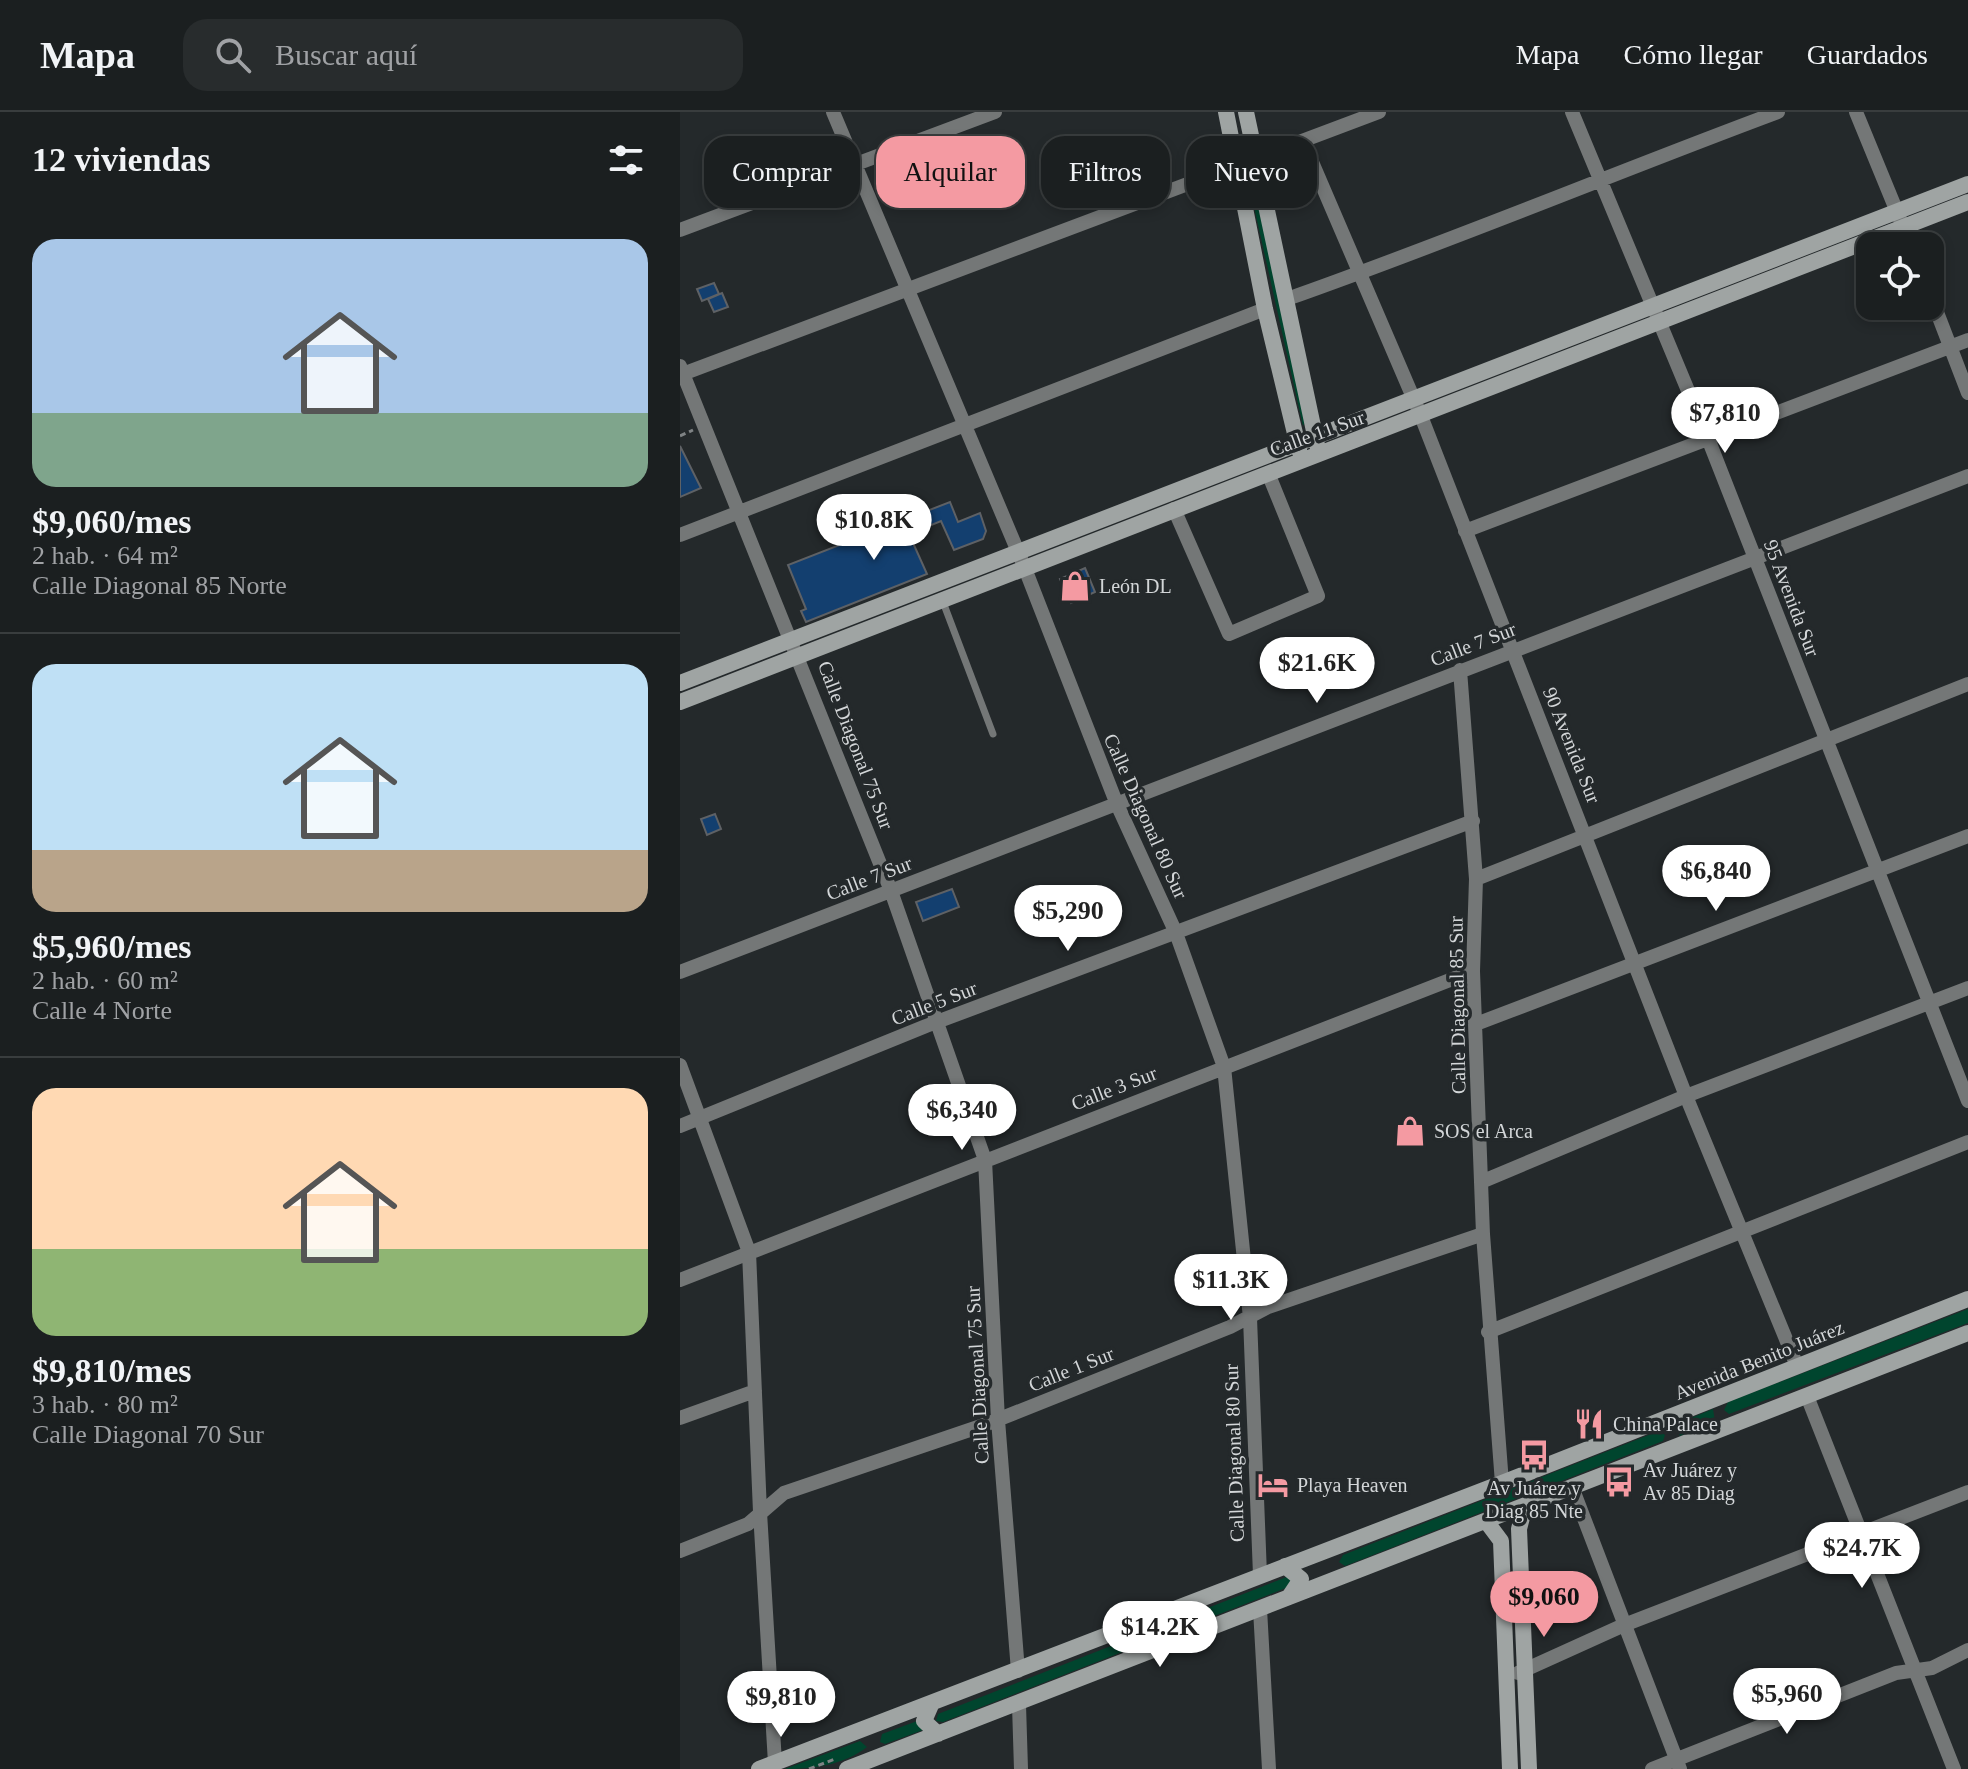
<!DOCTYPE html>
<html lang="es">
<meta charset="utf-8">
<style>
body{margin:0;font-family:Georgia,serif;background:#282c2d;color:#f1f3f6;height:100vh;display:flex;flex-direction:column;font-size:30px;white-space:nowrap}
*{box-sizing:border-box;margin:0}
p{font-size:26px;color:#a0a2a5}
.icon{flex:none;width:44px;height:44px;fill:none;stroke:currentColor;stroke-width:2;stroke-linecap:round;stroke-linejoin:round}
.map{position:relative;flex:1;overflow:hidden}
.details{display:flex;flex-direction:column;background:#1b1f20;width:680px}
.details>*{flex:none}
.top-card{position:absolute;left:24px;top:24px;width:760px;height:72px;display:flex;gap:16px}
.fabs{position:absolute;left:1176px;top:120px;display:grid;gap:16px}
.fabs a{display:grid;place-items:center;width:88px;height:88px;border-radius:16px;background:#1b1f20;box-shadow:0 4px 12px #0003,0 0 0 2px #393d3e;font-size:40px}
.price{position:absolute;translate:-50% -68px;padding:0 18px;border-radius:28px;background:#fff;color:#222;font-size:26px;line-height:52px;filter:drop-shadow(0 2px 4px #0008)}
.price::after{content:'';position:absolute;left:50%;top:48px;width:24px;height:18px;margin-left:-12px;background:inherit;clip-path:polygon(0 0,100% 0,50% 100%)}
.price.on{background:#f49aa2;color:#111}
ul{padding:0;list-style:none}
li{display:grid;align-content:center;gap:16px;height:424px;padding:0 32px}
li+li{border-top:2px solid #393d3e}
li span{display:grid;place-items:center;height:248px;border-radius:24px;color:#555}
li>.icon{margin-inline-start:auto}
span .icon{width:144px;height:144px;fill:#fffc;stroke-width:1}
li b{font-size:34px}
h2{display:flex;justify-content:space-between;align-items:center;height:96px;padding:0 32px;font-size:34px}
.pill{padding:0 28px;border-radius:24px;background:#1b1f20;box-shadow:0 4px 12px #0003,0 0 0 2px #393d3e;font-size:28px;line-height:72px}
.pill.on{background:#f49aa2;color:#111}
header{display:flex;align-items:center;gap:48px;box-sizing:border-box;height:112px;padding:0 40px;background:#1b1f20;border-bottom:2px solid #393d3e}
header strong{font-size:38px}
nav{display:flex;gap:44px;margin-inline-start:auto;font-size:28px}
.search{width:560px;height:72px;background:#282c2d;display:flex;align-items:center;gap:20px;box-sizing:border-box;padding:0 28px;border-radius:24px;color:#a0a2a5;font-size:30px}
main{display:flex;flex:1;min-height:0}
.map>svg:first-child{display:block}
.green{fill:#00452e}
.building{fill:#133f6f;stroke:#5e6165;stroke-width:2}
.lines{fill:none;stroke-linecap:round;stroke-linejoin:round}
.path{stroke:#7f8385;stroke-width:3;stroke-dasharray:6 4;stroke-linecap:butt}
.lane{stroke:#747777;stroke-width:7}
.street{stroke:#747777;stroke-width:14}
.secondary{stroke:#9fa4a3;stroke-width:16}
.labels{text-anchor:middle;stroke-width:7;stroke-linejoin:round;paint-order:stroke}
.street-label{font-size:20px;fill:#d3d6d8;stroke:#24292b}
.poi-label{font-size:20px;fill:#d3d6d8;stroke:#24292b;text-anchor:start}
</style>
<header>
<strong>Mapa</strong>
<div class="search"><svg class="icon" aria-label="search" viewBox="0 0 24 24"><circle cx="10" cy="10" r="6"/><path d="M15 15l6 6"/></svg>Buscar aquí</div>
<nav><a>Mapa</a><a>Cómo llegar</a><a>Guardados</a></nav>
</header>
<main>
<section class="details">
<h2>12 viviendas<svg class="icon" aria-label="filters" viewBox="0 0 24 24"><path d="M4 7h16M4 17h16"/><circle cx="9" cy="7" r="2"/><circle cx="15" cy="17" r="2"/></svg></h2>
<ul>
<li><span style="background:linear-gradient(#a9c7e8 70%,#7fa58c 0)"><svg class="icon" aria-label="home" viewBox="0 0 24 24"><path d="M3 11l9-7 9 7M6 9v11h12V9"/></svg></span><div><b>$9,060/mes</b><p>2 hab. · 64 m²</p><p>Calle Diagonal 85 Norte</p></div></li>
<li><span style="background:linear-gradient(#bfe0f5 75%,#b9a48a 0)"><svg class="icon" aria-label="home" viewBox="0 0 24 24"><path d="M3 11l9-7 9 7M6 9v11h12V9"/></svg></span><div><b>$5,960/mes</b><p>2 hab. · 60 m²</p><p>Calle 4 Norte</p></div></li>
<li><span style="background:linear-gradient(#ffd9b3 65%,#8fb573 0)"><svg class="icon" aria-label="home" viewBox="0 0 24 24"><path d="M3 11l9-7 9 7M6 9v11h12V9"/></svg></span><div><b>$9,810/mes</b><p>3 hab. · 80 m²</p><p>Calle Diagonal 70 Sur</p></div></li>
</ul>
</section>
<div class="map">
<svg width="1288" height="1657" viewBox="0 0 1288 1657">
<rect width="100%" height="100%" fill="#24292b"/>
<path class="green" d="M572,65L625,310L623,314L568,68Z
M1288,1197V1211L1049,1302L1044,1298L1048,1290Z
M1033,1297L1035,1309L1000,1324L994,1313Z
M979,1319L985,1323L983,1329L665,1454L659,1450L663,1443Z
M609,1464L615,1467L611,1474L263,1610L256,1609L258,1602Z
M240,1608L238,1613L243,1618L205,1632L200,1630L202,1622Z
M180,1629L187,1635C164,1653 133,1657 105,1657Z"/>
<path class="building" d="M241,38L249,58L214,72L206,52Z
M34,171L39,182L22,189L17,177Z
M42,181L48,195L34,200L28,187Z
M0,334L21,376L0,385Z
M270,390L278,410L300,401L306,419L303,427L274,438L261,409L229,422L247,462L126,510L121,499L126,497L108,453Z
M405,456L415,480L391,491L380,467Z
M35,702L41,717L27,723L21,707Z
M272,777L279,795L243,809L236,790Z"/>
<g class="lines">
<path class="path" d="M0,324L13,318
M129,1657L155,1647"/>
<path class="lane" d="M263,490L313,622"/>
<path class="street" d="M153,0L344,454L436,690L496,821L544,955L570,1206L580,1463
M892,0L1029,329L1288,989
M1176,0L1231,134
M623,29L741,304L1006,984L1117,1254
M0,118L315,0
M1250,182L1288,281
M607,187C772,129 934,61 1098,0
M0,254L211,779L305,1048L318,1308L338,1559
M0,263L699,0
M494,397L549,522L638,484L588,361
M785,419L1288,228
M0,423L585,197
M780,558L796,767L793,859L803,1122L822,1371
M796,767L1288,572
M0,860L1288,364
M796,912L1288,724
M0,953L69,1140L80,1400L95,1651
M0,1014L246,914L793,709
M801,1070L1006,984L1288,876
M0,1168L793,859
M808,1220L1288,1030
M1127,1284L1274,1657
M0,1306L75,1279
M892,1375L1000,1657
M0,1439L68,1412L104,1381L307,1312L550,1215L588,1195L803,1122
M580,1497L589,1657
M838,1561L944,1513L1288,1380
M339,1593L341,1657
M972,1657L1216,1561L1252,1556L1288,1538"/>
<path class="secondary" d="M546,0L585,197L619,338
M566,0L637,333
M0,571L1288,72
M0,590L1288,90
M845,1394L839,1417L849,1657
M806,1409L821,1429L830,1657
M605,1454L621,1467L609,1485
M251,1593L244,1609L258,1622
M79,1657L822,1371L1288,1187
M167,1657L1288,1221"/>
</g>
<defs>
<g id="shop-bare" transform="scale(2.4)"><path d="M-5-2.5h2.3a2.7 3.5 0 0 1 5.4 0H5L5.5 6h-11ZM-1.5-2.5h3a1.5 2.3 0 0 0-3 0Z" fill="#f49aa2" stroke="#24292b" stroke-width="2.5" paint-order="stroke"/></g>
<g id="restaurant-bare" transform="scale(2.4)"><path d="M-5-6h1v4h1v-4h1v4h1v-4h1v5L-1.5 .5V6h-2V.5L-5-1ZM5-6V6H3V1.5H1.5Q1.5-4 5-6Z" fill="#f49aa2" stroke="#24292b" stroke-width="2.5" paint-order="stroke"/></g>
<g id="bus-bare" transform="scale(2.4)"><path d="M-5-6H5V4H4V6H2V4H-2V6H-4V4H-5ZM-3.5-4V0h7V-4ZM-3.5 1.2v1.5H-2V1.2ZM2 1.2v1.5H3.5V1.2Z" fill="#f49aa2" stroke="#24292b" stroke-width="2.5" paint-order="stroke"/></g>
<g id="hotel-bare" transform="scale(2.4)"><path d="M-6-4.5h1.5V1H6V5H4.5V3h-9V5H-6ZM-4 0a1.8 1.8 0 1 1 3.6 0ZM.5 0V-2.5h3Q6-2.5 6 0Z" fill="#f49aa2" stroke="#24292b" stroke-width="2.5" paint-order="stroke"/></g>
</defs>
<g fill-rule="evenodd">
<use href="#shop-bare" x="395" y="474"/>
<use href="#shop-bare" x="730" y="1019"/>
<use href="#restaurant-bare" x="909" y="1312"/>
<use href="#bus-bare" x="854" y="1343"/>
<use href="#bus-bare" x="939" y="1370"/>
<use href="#hotel-bare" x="593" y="1373"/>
</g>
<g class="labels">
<g class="street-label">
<text transform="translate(637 321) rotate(-20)" y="7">Calle 11 Sur</text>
<text transform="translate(1112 486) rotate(69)" y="7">95 Avenida Sur</text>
<text transform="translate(793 532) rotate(-21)" y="7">Calle 7 Sur</text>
<text transform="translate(176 633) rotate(69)" y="7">Calle Diagonal 75 Sur</text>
<text transform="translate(892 633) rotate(68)" y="7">90 Avenida Sur</text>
<text transform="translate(466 704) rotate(66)" y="7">Calle Diagonal 80 Sur</text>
<text transform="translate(189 766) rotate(-21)" y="7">Calle 7 Sur</text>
<text transform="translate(254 891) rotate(-21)" y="7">Calle 5 Sur</text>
<text transform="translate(777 893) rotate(-91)" y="7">Calle Diagonal 85 Sur</text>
<text transform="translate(434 976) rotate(-21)" y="7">Calle 3 Sur</text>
<text transform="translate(1079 1248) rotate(-22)" y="7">Avenida Benito Juárez</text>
<text transform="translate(391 1257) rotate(-22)" y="7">Calle 1 Sur</text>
<text transform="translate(297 1263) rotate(-93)" y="7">Calle Diagonal 75 Sur</text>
<text transform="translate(554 1341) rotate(-92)" y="7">Calle Diagonal 80 Sur</text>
</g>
<g class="poi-label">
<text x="419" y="481">León DL</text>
<text x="754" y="1026">SOS el Arca</text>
<text x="933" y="1319">China Palace</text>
<text x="963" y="1365">Av Juárez y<tspan x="963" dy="23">Av 85 Diag</tspan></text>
<text x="617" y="1380">Playa Heaven</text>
<text x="854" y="1383" text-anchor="middle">Av Juárez y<tspan x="854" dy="23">Diag 85 Nte</tspan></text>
</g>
</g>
</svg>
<div class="fabs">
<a><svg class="icon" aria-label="locate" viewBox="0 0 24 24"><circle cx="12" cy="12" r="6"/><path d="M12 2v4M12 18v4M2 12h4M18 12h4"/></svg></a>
</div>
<b class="price" style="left:1045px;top:343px">$7,810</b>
<b class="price" style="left:194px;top:450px">$10.8K</b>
<b class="price" style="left:637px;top:593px">$21.6K</b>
<b class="price" style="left:1036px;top:801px">$6,840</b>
<b class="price" style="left:388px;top:841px">$5,290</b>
<b class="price" style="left:282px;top:1040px">$6,340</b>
<b class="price" style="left:551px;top:1210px">$11.3K</b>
<b class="price" style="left:1182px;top:1478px">$24.7K</b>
<b class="price on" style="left:864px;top:1527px">$9,060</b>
<b class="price" style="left:480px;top:1557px">$14.2K</b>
<b class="price" style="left:1107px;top:1624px">$5,960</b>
<b class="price" style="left:101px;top:1627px">$9,810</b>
<div class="top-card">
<a class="pill">Comprar</a>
<a class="pill on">Alquilar</a>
<a class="pill">Filtros</a>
<a class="pill">Nuevo</a>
</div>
</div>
</main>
